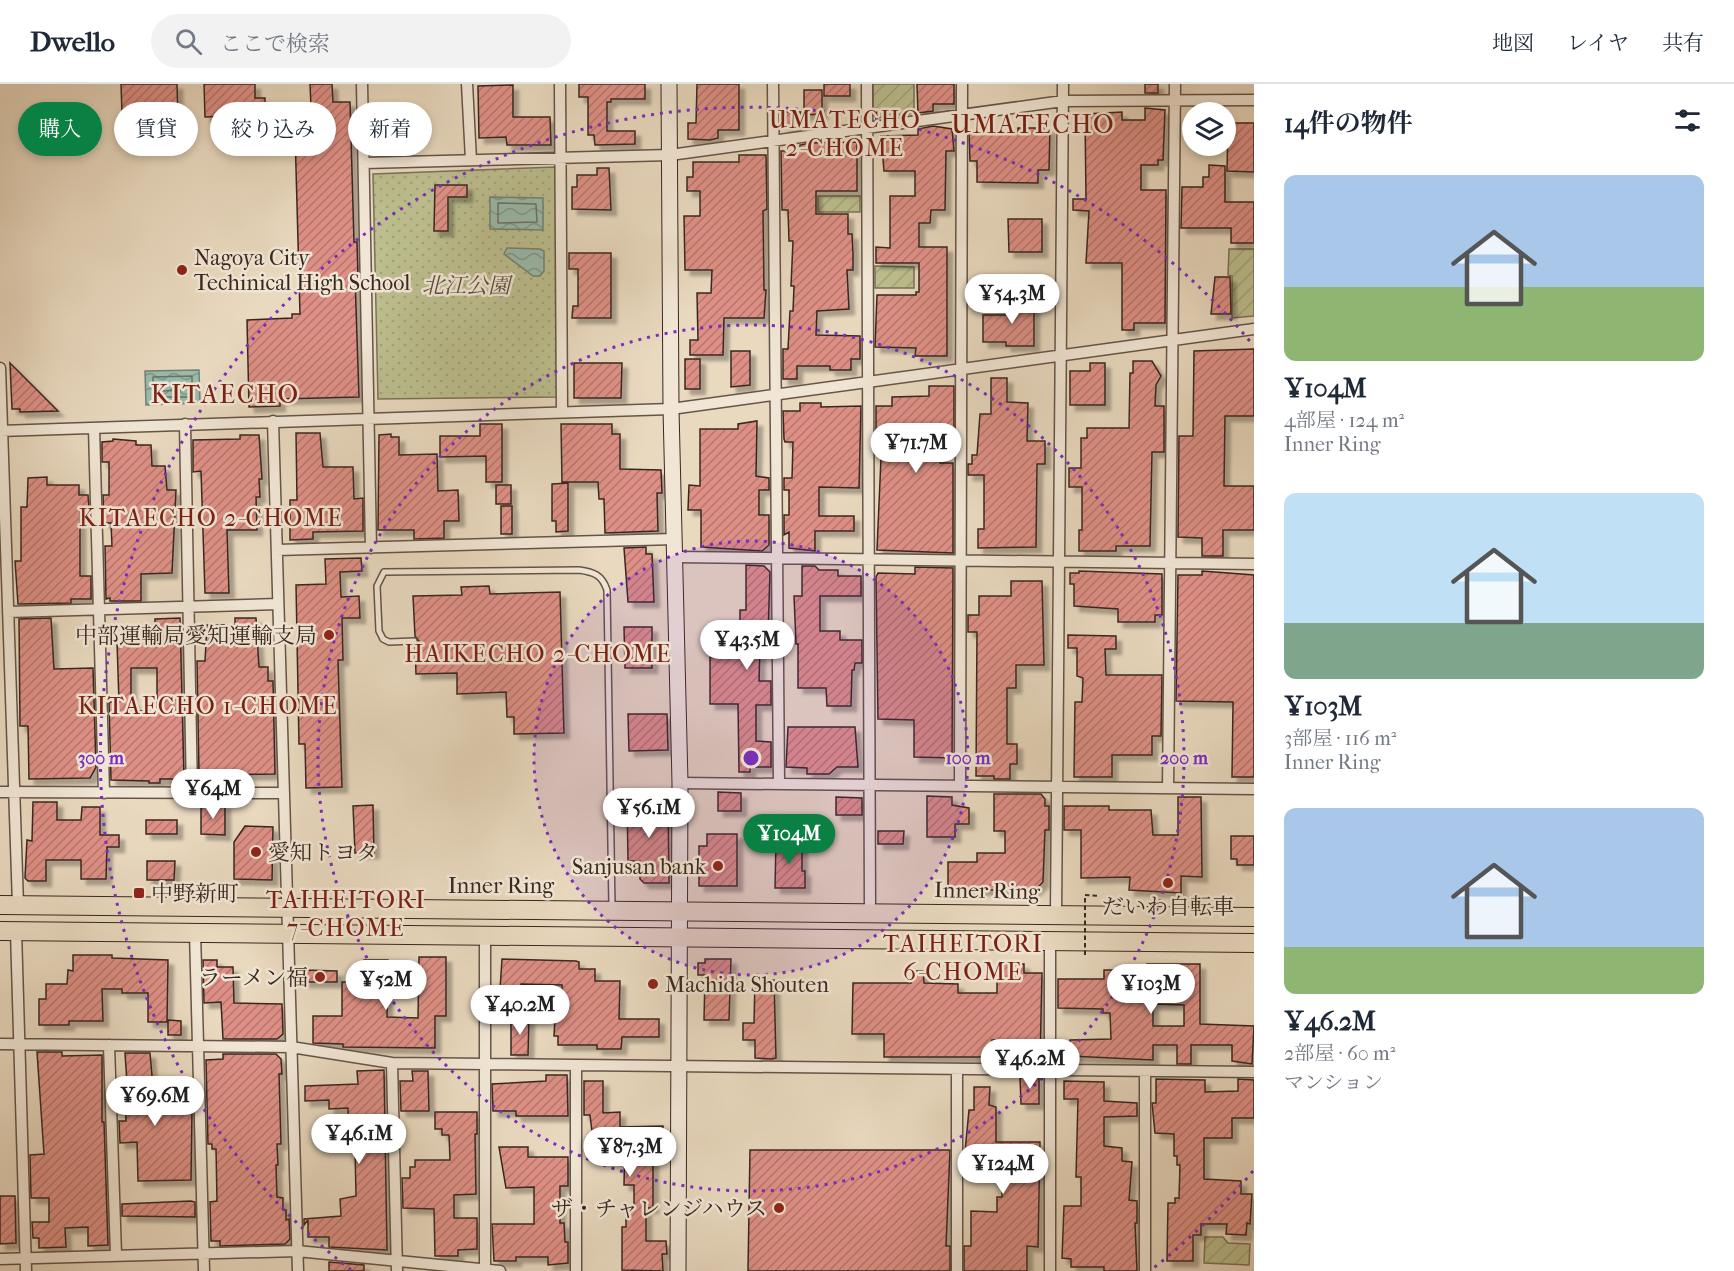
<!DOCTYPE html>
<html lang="ja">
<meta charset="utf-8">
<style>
body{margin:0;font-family:"IM FELL French Canon","Noto Serif JP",serif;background:#f2f2f3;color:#1f2937;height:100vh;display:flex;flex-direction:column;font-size:22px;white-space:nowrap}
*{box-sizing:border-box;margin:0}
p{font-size:20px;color:#747a83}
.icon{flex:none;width:33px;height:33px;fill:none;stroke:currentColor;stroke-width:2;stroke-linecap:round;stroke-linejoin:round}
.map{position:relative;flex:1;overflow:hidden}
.panel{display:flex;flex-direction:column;background:#fff;width:480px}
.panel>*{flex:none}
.top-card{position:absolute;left:18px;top:18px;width:570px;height:54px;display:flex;gap:12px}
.fabs{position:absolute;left:1182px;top:18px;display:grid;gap:12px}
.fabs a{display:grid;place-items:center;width:54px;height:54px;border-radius:50%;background:#fff;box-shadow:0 3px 9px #0003;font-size:30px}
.price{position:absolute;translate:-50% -51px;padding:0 14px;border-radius:21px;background:#fff;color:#222;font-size:20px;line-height:39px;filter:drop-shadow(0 2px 3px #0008)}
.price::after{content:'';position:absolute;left:50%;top:36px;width:18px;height:14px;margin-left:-9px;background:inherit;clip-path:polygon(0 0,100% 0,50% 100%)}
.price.on{background:#0b8043;color:#fff}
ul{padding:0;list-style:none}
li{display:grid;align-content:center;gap:12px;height:318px;padding:0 30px}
li span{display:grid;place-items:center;height:186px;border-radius:12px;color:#555}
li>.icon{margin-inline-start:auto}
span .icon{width:108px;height:108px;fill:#fffc;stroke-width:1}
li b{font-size:26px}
h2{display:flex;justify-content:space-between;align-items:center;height:72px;padding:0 30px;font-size:26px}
.chip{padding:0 21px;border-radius:27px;background:#fff;box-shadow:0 3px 9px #0003;font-size:21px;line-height:54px}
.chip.on{background:#0b8043;color:#fff}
header{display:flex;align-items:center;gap:36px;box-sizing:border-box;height:84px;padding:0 30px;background:#fff;border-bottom:2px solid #e0e1e3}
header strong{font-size:28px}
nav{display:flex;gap:33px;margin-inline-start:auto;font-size:21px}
.search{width:420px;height:54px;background:#f2f2f3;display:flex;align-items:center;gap:15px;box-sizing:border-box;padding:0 21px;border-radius:33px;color:#747a83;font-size:22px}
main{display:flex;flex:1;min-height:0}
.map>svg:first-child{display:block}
.park{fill:url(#park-dots);stroke:#7a7257;stroke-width:1.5}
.garden{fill:url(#garden-furrows);stroke:#7a7257;stroke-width:1.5}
.water{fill:url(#water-waves);stroke:#738073;stroke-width:1.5}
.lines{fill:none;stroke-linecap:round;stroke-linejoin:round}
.shore{stroke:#697166;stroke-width:1.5}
.building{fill:url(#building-hatch);stroke:#392720;stroke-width:1.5;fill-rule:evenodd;filter:url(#shadow)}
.lane-casing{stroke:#655448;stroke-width:8}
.street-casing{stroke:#655448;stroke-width:13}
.secondary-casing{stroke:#392720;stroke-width:17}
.primary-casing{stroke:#392720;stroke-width:20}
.path{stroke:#392720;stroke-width:2;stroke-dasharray:4.5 3;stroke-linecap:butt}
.lane{stroke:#f1e6d5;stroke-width:5}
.street{stroke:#f1e6d5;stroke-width:10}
.secondary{stroke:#f1e6d5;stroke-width:15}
.primary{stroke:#e9d9bf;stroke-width:18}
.path-bridge{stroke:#392720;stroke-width:2;stroke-dasharray:4.5 3;stroke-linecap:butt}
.ring{fill:none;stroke:#7b2cbf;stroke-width:3;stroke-dasharray:3 6}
.poi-dot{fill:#8f2418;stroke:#f1e6d5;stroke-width:2}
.labels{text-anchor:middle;stroke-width:5;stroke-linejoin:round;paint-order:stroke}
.poi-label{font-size:22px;fill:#392720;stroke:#f1e6d5;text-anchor:start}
.park-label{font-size:22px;font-style:italic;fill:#5a4d3c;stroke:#f1e6d5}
.street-label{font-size:22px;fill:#392720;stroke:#f1e6d5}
.neighbourhood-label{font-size:24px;letter-spacing:1.5px;fill:#7a1f14;stroke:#f1e6d5}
.quarter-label{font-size:26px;letter-spacing:1.5px;fill:#7a1f14;stroke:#f1e6d5}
.centre{fill:#7b2cbf;stroke:#f1e6d5;stroke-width:3}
.ring-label{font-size:18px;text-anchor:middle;font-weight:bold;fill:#7b2cbf;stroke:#f1e6d5;stroke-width:5;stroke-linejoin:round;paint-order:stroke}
</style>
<header>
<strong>Dwello</strong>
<div class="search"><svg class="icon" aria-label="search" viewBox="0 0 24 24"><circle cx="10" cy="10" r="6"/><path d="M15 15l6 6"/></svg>ここで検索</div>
<nav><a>地図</a><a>レイヤ</a><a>共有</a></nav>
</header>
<main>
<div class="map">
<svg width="1254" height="1187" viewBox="0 0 1254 1187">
<defs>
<pattern id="park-dots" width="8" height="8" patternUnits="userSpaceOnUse" patternTransform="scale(1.5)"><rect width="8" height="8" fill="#bcbe8e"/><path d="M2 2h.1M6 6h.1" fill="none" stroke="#a2a37a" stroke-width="1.8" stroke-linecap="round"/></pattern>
<pattern id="garden-furrows" width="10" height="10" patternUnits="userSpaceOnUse" patternTransform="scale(1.5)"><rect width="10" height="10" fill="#bcbe8e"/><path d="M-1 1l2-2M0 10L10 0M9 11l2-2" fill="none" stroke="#a2a37a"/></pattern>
<pattern id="water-waves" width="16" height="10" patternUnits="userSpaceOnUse" patternTransform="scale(1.5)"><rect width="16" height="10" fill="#99bbab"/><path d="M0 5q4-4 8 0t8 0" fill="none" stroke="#7e988b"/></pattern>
<pattern id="building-hatch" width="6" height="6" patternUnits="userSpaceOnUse" patternTransform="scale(1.5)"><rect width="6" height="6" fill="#df9086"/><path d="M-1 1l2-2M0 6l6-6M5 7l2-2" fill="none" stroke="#b6766d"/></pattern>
<filter id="shadow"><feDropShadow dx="5.5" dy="5.5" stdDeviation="1.5" flood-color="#0004"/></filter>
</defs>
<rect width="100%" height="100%" fill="#e9d9bf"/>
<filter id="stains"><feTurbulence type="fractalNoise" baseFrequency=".00333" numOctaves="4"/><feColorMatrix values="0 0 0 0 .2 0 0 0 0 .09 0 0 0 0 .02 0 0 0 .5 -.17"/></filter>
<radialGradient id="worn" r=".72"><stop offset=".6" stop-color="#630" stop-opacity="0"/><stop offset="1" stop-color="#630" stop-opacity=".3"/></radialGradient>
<path class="park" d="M556,83L559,313L378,315L373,90Z"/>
<path class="garden" d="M873,0H914V29L877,34L873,31Z
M818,112H860V128H818Z
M1229,165H1254V232L1232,234V192L1228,191Z
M875,182L914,183V204H875Z
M1205,1153H1223L1228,1159L1250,1160L1249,1181L1204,1179Z"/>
<path class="water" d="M490,113L543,114V146L490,145Z
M507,164L540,165L544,167V187L540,192H533L504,170Z
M199,286L200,319L146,321L145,287Z"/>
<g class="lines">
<path class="shore" d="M498,119L536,120L537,138L498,139Z
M192,292V313H153V293Z
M162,300H184L186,304L184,306L162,307L159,303Z"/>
</g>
<path class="building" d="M121,0H177L178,35L145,36V29L122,30Z
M204,0H255V14H265V31L205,33Z
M310,0H332L333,18H350L354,158H357L358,193H355L359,313L280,315V322L249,323L247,236L292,234V230H300L295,48L312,47Z
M579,0H645V15H611V18H607V47H635V60L595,61L594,51H588V13H579Z
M697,0H739V46H718V54L710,56L688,55V39H696Z
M824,0H850V12H824Z
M917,0H954V20H933V27L918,29Z
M1145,0H1158V9H1145Z
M513,1V33H550L551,61H507L506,53L479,54L478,2Z
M804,6H822V30L804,31Z
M1145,24L1165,26L1163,76H1158V81H1141V106H1166L1165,239H1134V246H1122V179H1086L1089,127L1073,126V115H1086L1085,30L1122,28V36H1145Z
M784,28H801V42H784Z
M1228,39H1254V88L1227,87Z
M933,42L952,45L954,67H946L945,126H931L930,139H919V163H947V272H915L916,264L875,263L877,211H916V208H919V179H876V163L890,164V112H915V87H884L881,52L918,51V45Z
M1018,44H1050L1049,86H1038V99L977,98V77H970L969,48H1018Z
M857,58V107H816V130H848V150H852L853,170V186H847L849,225L817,227L816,251L860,252V275H851V286H830V282H797V295H783V265H788L790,227H793L794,202H791L793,157H789L788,126H782L781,67H800V61L810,59Z
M739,71H766L767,125L763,127L764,206H766L764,234H724L723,271H690V256H698L697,209H711L712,186H685L684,132H700V107H687V93H693V78H739Z
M1209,81L1225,82V118H1254V159H1231V144H1181L1182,103H1203V93H1209Z
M597,84H609L611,126L572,125V103H577V91H597Z
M435,101H467V113H448V147H434Z
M1008,135H1042V168H1009Z
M569,169H611V234H572L573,222H578V185H569Z
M1215,193H1230L1231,230H1211Z
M1007,216H1034V262H1006V258H983V231H1006Z
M1254,265V332H1225L1224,402H1254V446H1223V472H1202V454L1178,453L1179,352H1193L1194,267Z
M731,267H750V301L731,303Z
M685,275H700V305H685Z
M1133,277H1152L1161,292L1156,301L1155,322H1164V368H1152L1150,462H1116V467H1079V446H1082V403H1069V384H1081V354H1087V344H1129L1130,289H1133Z
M10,279L58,327L20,328V325H12Z
M574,279H622L621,314H574Z
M1090,279H1105V321H1070V287H1090Z
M991,294H1007V318L1028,319L1027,357H1045V380H1037L1036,463L978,464V445H984V391H968V380H972V371H977L980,330H991Z
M929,302H954V350H940V379H953V469L877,466L882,351H876V322H892V313L929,312Z
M800,319H821V323L861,322L859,404L819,403V432H854V447H815V467L789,464V448L784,451V431H789V406H784V394H792L793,358H785L784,355L783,327H800Z
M757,337L756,392L769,394V406H759V431H769V461L762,467L701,463V426H688L689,401L700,402V345H738V340Z
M480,340H502V398H486V372L440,373V352H480Z
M561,340H612V350H620V385L661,386L662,409H657L658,447L605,449L604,415H599L598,398H562Z
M296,349H320L323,383H353L354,415L363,414V447L313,448V455L290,456V416H297Z
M391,350V353H399V371L437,370L438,407L458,406L459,437H444V454L414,455V446H378L379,351Z
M240,351H259L262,395H259L260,413H256L257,446H227L229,509H205L201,387L193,388V356L240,355Z
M113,355L136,357V361H151L152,382H165L167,406H176L172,489L141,490V517H110V514L106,515L105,462H112L111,439H104L103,411H109V378H102V358L113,357Z
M47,393V401H79V411H88L89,423H80V492H91V515H71V519L18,520L15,477H21V423H27L28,394Z
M568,399V447L556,448V437H552V400Z
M496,401H511V420H496Z
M501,422H512V450H501Z
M646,463V470H652L654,518H628L624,464Z
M361,474L362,487L340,488L341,513L359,512L360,534H342L343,576H338L342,703L306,704L305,660H299L296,501L326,500L325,475Z
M746,481L764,482L770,488L768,551L766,564H760L759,597H771V621H756V657L771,658V683H750V688H739L738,620H710V573H736V541H740V526H746Z
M802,482H815L819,486H838V492H861V512H820V547H840V556H862V579H855L854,586H852L851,622H827L826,604H798V560H796L794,512H802Z
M915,483L953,484L952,674L914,673V636L878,635L876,493L878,489L915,490Z
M1079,487L1162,490V531H1155V538H1118V525L1074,522V500H1070V489H1079Z
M1202,487L1254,491V693H1232L1233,618L1176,617L1178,491H1202Z
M1011,497H1042L1044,581H1016V604H1007V660H1017V680H1010V695H994V692H976L977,548H968V531H979V512H1011Z
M489,502L490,510L560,508L564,649L514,650V633H507L506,608L457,610V589L416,590L415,562L419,557L415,552L413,512L462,511L461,503Z
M51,534L54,585L93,584L96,683L90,694L29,695L28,642H20L19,535Z
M180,534L184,695H160V699H149V697L111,696L109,618H119L117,558L155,557V535ZM131,584H157V627H134V617H131Z
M235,534H256L259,583H268V597H273L275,690L199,691L197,577H205L207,541H235Z
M624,543H652V584H625Z
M1068,551L1116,552V565H1105L1106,591H1162L1161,652H1152V671H1112V693H1074L1075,618H1082L1083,594L1077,592V564H1068Z
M628,630H667L668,666L629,667Z
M788,643H855L858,683H837L829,690H807V684L786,683Z
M718,708L741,709V727H718Z
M994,710H1041L1045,715V722H1049V746H1045L1043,798L1035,806H948V778H977V769H1005V747H994Z
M927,712L952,713V721L969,724V740H955V753H927Z
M836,713L862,714V731H836Z
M1178,713H1201L1202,793L1181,792V809L1129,806L1130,793L1081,794V746H1064V722H1109V726H1151L1153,751H1178Z
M668,716L669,799H644L640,795V777H628L627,717Z
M33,718H57V736H81L82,723H100V751H119V763H107L106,795H81V776H46V797H28L25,794L27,756L32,757Z
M208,720H225V751L201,750V723H208Z
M373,721L374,769H355L353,722Z
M146,736H177V750H146Z
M245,742L273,743L272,796L234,795V758Z
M878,747H904L903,760H878Z
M707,750H737V802H699V762H707Z
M1231,752H1254V781H1237V775H1231Z
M776,756H802V787H805V804H775Z
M147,777H175L174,796H147Z
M73,871H112V874L168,876L167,938H148V909H122V905H102L103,937H69V941H39V915H46V900H67L68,886L73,887Z
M419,873H446V932H435V964L343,963V960L313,959V932H342V898H364V876H388L387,933L418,934Z
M502,875L576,877L579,878V885H595V897H620L619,935H659V953H622L621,965H597V961H558V952H554L555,934H562V901L521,900L520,931H501L502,921H499Z
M705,875H731L729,936H704L705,891H698V879H705Z
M203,876H217V883H233L234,919L282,920L283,950L277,955H223L221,918L204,919Z
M1001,880H1024V889H1042L1040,978H1020V956H992V973H884V950H852L853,899H911V887H923L924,899L958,900V909H997V888H1001Z
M1147,880H1200V940L1254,942L1252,980L1232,977V961H1191V980H1177V961H1153V976L1070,972V956L1111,955L1110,929H1103V925L1058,924V895H1104V886H1124V893H1147ZM1153,920L1184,921V942H1153Z
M304,886L337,887V898H304Z
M755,896H774L776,974L772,975L755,974V956H743V939H754Z
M511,934H529L528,971H511Z
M168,936L181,937V951H168Z
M37,968H62V972L102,971V1038H104L108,1161L88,1162V1143L65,1144L66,1163L39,1164V1154H33L32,1138H49V1114H31L30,1071L44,1070Z
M125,969H150L155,1026L192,1025L191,1096L138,1097L137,1058L120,1059L119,1037H126L125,1014H128Z
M223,970H276L281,975L282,990H279L281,1060H277L278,1081H276L277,1113L283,1114V1126H286V1136L289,1135L290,1155L285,1160L220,1162V1157H211L210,1118L217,1117L216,1065H212V1060H208L206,976L223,975Z
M384,986L387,1166L329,1163V1153H308V1136L304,1141V1135L341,1132L340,1115L356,1112L355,1065L349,1061L348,1024L329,1025V1016L305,1017V1002L358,1000L357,987Z
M412,987H428L429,1027H401L400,997H413Z
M546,991H567L568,1032H516V1027H493L492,1000L546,997Z
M1020,993H1039V1020H1021Z
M1156,995L1205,996V1008L1238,1007V995L1254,996V1034H1232V1054H1204V1095L1241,1097V1110H1252L1250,1140L1247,1139L1246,1151L1226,1150L1227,1140H1201V1151H1193V1177H1167L1168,1119H1175V1114H1179L1180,1081H1177V1072H1174V1050L1155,1049L1152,1019H1156Z
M584,997H603V1029L620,1028V1043L663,1042V1056H654L653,1070V1124H646V1157H666L667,1170H662L663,1187L622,1186V1143H626V1125H634V1101H624L625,1056H593L590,1031H584Z
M1064,997L1104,998V1017L1137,1019V1032L1104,1033V1062L1122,1064V1077L1132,1078L1129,1116L1137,1117V1139H1135L1137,1187H1104V1183H1071V1175L1062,1174L1064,1122H1081V1093H1076L1078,1015H1064Z
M974,1003H990L989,1021L996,1023V1058H1040L1038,1163L1027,1162V1187H964V1162H971V1127L997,1128V1113H1002V1089H998V1078H964L969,1026H974Z
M435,1028H477V1050H475L476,1110L454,1111V1134H477V1165L458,1166V1172H435L434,1125L403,1124L402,1094H410V1083H415V1076H450L449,1051H442V1045H435Z
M499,1063H528V1073H568V1102H560V1139H564L565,1158H568V1179L548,1181V1173H516V1177H494L492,1140H534V1103L506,1104Z
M750,1066H950L946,1162H950V1187H748Z
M0,1112H15L16,1159L0,1160Z
M191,1117L195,1118V1133L122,1132V1120Z
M329,1178L364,1181V1187H329Z"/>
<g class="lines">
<g class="lane-casing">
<path id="lane" d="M414,557L389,558L383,555L379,547L377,502L384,488L579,486C594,488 602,491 607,506L612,824"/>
</g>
<g class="street-casing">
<path id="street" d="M362,0L371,464
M467,0L471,76
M560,0L562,328
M773,0L779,700
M867,0L870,828
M364,79L670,71L1063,17L1254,16
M0,284L18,821
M273,337L298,1187
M185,340L192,709
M94,344L104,709
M0,347L671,325L1254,245
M277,466L675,455
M675,473L1254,480
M8,528L278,520
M680,699L1254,705
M960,702L962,0
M1168,704L1175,0
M0,708L284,709
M1056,831L1063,0
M16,847L26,1187
M195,848L204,1187
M0,960L291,963L392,979L1254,988
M109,961L116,1171
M392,979L397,1187
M957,985V1187
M1145,988V1187
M0,1175L297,1167L500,1187
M485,1187V851
M576,1187V981
M1050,1187V857"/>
</g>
<g class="secondary-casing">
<path id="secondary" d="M669,0L671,325L680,699L678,1187"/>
</g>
<g class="primary-casing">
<path id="primary" d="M0,821L1254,833
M0,847L1254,859"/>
</g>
<path class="path" d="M1085,811L1100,812"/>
<use href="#lane" class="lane"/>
<use href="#street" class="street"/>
<use href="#secondary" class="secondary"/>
<use href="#primary" class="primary"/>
<path class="path-bridge" d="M1085,871V811"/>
</g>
<circle cx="751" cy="674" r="217" fill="#7b2cbf" fill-opacity=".12"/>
<g class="ring">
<circle cx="751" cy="674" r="217"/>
<circle cx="751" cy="674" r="433"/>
<path d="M1253 1087A650 650 0 0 1 1151 1186M351 1186A650 650 0 1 1 1253 261"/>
</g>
<g class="poi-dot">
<circle cx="182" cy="186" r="6"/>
<circle cx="329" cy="551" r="6"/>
<circle cx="256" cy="768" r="6"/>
<circle cx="718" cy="782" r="6"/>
<circle cx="1168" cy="799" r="6"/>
<rect x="133" y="803" width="12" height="12" rx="3"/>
<circle cx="320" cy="893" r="6"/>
<circle cx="653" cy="900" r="6"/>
<circle cx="779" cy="1124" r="6"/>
</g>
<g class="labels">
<g class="poi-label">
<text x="194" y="181">Nagoya City<tspan x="194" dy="25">Techinical High School</tspan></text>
<text x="317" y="559" text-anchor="end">中部運輸局愛知運輸支局</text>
<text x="268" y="776">愛知トヨタ</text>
<text x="706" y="790" text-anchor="end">Sanjusan bank</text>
<text x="151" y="817">中野新町</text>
<text x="1168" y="830" text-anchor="middle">だいわ自転車</text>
<text x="308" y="901" text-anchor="end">ラーメン福</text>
<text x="665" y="908">Machida Shouten</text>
<text x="767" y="1132" text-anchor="end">ザ・チャレンジハウス</text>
</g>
<g class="park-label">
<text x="466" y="209">北江公園</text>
</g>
<g class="street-label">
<text x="501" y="809">Inner Ring</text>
<text transform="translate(987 806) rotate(1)" y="8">Inner Ring</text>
</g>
<g class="neighbourhood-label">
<text x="845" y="44">UMATECHO<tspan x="845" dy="28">2-CHOME</tspan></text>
<text x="211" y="442">KITAECHO 2-CHOME</text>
<text x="538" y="578">HAIKECHO 2-CHOME</text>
<text x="208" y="630">KITAECHO 1-CHOME</text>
<text x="346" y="824">TAIHEITORI<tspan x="346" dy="28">7-CHOME</tspan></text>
<text x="963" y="868">TAIHEITORI<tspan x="963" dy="28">6-CHOME</tspan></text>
</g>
<g class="quarter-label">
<text x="1033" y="49">UMATECHO</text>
<text x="225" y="319">KITAECHO</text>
</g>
</g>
<circle cx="751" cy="674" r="9" class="centre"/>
<g class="ring-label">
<text x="968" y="680">100 m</text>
<text x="1184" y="680">200 m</text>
<text x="101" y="680">300 m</text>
</g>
<rect width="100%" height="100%" filter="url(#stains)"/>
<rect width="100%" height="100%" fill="url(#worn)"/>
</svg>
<div class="fabs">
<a><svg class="icon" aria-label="layers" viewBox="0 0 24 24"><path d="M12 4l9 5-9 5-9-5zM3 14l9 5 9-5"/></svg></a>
</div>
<b class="price" style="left:1012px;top:241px">¥54.3M</b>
<b class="price" style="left:916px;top:390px">¥71.7M</b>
<b class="price" style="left:747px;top:587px">¥43.5M</b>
<b class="price" style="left:213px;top:736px">¥64M</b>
<b class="price" style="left:649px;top:755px">¥56.1M</b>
<b class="price on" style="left:789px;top:781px">¥104M</b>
<b class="price" style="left:386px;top:927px">¥52M</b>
<b class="price" style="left:1151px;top:931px">¥103M</b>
<b class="price" style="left:520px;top:952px">¥40.2M</b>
<b class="price" style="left:1030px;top:1006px">¥46.2M</b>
<b class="price" style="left:155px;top:1043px">¥69.6M</b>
<b class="price" style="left:359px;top:1081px">¥46.1M</b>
<b class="price" style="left:630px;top:1094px">¥87.3M</b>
<b class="price" style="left:1003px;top:1111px">¥124M</b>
<div class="top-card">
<a class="chip on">購入</a>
<a class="chip">賃貸</a>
<a class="chip">絞り込み</a>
<a class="chip">新着</a>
</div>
</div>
<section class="panel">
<h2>14件の物件<svg class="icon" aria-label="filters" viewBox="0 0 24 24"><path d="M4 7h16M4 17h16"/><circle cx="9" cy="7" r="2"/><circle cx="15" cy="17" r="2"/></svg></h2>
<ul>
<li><span style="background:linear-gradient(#a9c7e8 60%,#8fb573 0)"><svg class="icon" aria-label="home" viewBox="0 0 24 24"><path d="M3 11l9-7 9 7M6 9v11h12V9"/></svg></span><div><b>¥104M</b><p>4部屋 · 124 m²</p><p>Inner Ring</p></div></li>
<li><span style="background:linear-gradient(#bfe0f5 70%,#7fa58c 0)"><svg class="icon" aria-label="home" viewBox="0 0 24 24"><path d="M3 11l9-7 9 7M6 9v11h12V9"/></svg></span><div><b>¥103M</b><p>3部屋 · 116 m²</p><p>Inner Ring</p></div></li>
<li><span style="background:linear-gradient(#a9c7e8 75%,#8fb573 0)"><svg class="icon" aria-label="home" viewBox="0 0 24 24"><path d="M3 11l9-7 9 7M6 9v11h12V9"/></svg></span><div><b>¥46.2M</b><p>2部屋 · 60 m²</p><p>マンション</p></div></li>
</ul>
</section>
</main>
